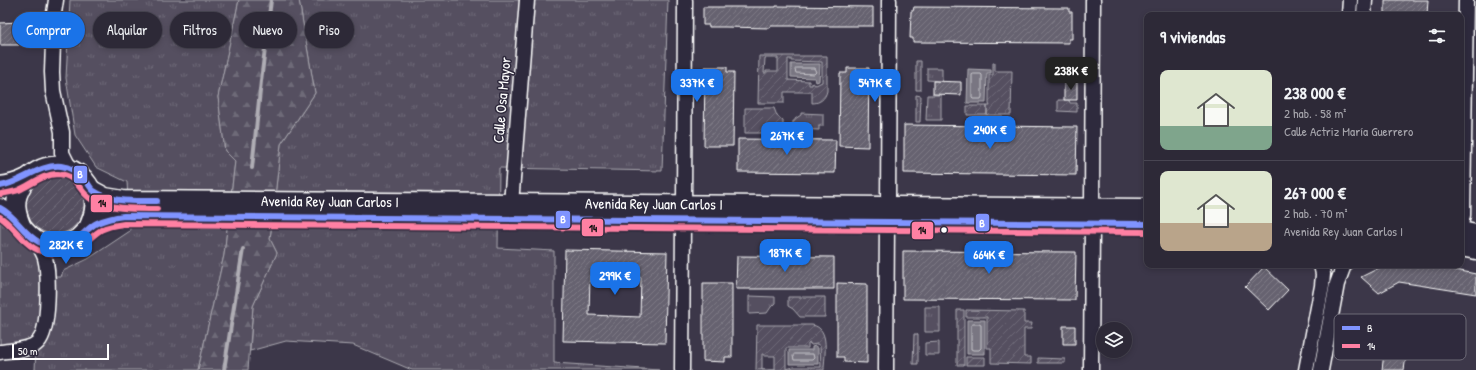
<!DOCTYPE html>
<html lang="es">
<meta charset="utf-8">
<style>
body{margin:0;font-family:"Patrick Hand",sans-serif;background:#35313f;color:#f1f3f6;height:100vh;display:flex;flex-direction:column;font-size:15px;white-space:nowrap}
*{box-sizing:border-box;margin:0}
p{font-size:13px;color:#a7a6ad}
.icon{flex:none;width:22px;height:22px;fill:none;stroke:currentColor;stroke-width:2;stroke-linecap:round;stroke-linejoin:round}
.map{position:relative;flex:1;overflow:hidden}
.panel{position:absolute;left:1144px;top:12px;width:320px;height:256px;display:flex;flex-direction:column;background:#2d2937;border-radius:8px;box-shadow:0 2px 6px #0003,0 0 0 1px #484552}
.panel>*{flex:none}
.top-card{position:absolute;left:12px;top:12px;width:380px;height:36px;display:flex;gap:8px}
.tools{position:absolute;left:1096px;top:322px;display:grid;gap:8px}
.tools a{display:grid;place-items:center;width:36px;height:36px;border-radius:50%;background:#2d2937;box-shadow:0 2px 6px #0003,0 0 0 1px #484552;font-size:20px}
.scale{position:absolute;left:12px;bottom:10px;width:97px;box-sizing:border-box;padding-left:4px;border:2px solid #fff;border-top:0;font-size:11px;line-height:14px;white-space:nowrap;color:#fff;-webkit-text-stroke:3px #2f2a3d;paint-order:stroke}
.price{position:absolute;translate:-50% -34px;padding:0 9px;border-radius:8px;background:#1a73e8;color:#fff;font-size:13px;line-height:26px;filter:drop-shadow(0 1px 2px #0008)}
.price::after{content:'';position:absolute;left:50%;top:24px;width:12px;height:9px;margin-left:-6px;background:inherit;clip-path:polygon(0 0,100% 0,50% 100%)}
.price.current{background:#222;color:#fff}
ul{padding:0;list-style:none}
li{display:flex;align-items:center;gap:12px;height:100px;padding:0 16px}
li+li{border-top:1px solid #484552}
li span{display:grid;place-items:center;flex:none;width:112px;height:80px;border-radius:8px;color:#555}
li>.icon{margin-inline-start:auto}
span .icon{width:48px;height:48px;fill:#fffc;stroke-width:1}
li b{font-size:17px}
h2{display:flex;justify-content:space-between;align-items:center;height:48px;padding:0 16px;font-size:17px}
.chip{padding:0 14px;border-radius:18px;background:#2d2937;box-shadow:0 2px 6px #0003,0 0 0 1px #484552;font-size:14px;line-height:36px}
.chip.current{background:#1a73e8;color:#fff}
.map>svg:first-child{display:block}
.grass{fill:url(#grass-tufts);stroke:#aaa8b0}
.forest{fill:url(#forest-firs);stroke:#aaa8b0}
.garden{fill:url(#garden-furrows);stroke:#aaa8b0;fill-rule:evenodd}
.water{fill:#797682;stroke:#afadb4}
.lines{fill:none;stroke-linecap:round;stroke-linejoin:round}
.shore{stroke:#c9c8cd;stroke-width:1}
.stream{stroke:#afadb4;stroke-width:4}
.building{fill:url(#building-hatch);stroke:#fff;fill-rule:evenodd}
.minor-casing{stroke:#fff;stroke-width:17}
.major-casing{stroke:#fff;stroke-width:21}
.minor{stroke:#2f2a3d;stroke-width:14}
.major{stroke:#2f2a3d;stroke-width:18}
.bus-1-casing{stroke:#2f2a3d;stroke-width:9}
.bus-2-casing{stroke:#2f2a3d;stroke-width:9}
.bus-1{stroke:#8094ff;stroke-width:6}
.bus-2{stroke:#ff80a3;stroke-width:6}
.bus-dot{fill:#fff;stroke:#2f2a3d;stroke-width:1.5}
.labels{text-anchor:middle;stroke-width:3;stroke-linejoin:round;paint-order:stroke}
.street-label{font-size:15px;fill:#fff;stroke:#2f2a3d}
.key{fill:#2f2a3d;stroke:#6d6a77;stroke-width:1}
.key-label{font-size:11px;fill:#fff}
.line-badge{stroke:#2f2a3d;stroke-width:1.5}
.badge-label{font-size:11px;text-anchor:middle;font-weight:bold;fill:#fff}
.pale-badge-label{font-size:11px;text-anchor:middle;font-weight:bold;fill:#111}
</style>
<div class="map">
<svg width="1476" height="370" viewBox="0 0 1476 370">
<defs>
<pattern id="grass-tufts" width="24" height="20" patternUnits="userSpaceOnUse"><rect width="24" height="20" fill="#555060"/><path d="M3 7l-1-3M5 7V3M7 7l1-3M15 17l-1-3M17 17v-4M19 17l1-3" fill="none" stroke="#6e6a78"/></pattern>
<pattern id="forest-firs" width="22" height="20" patternUnits="userSpaceOnUse"><rect width="22" height="20" fill="#555060"/><path d="M5 1l3.5 6h-7zM16 11l3.5 6h-7z" fill="#6e6a78"/></pattern>
<pattern id="garden-furrows" width="10" height="10" patternUnits="userSpaceOnUse"><rect width="10" height="10" fill="#555060"/><path d="M-1 1l2-2M0 10L10 0M9 11l2-2" fill="none" stroke="#6e6a78"/></pattern>
<pattern id="building-hatch" width="6" height="6" patternUnits="userSpaceOnUse"><rect width="6" height="6" fill="#666270"/><path d="M-1 1l2-2M0 6l6-6M5 7l2-2" fill="none" stroke="#7d7a85"/></pattern>
</defs>
<rect width="100%" height="100%" fill="#3c3749"/>
<filter id="ink" filterUnits="userSpaceOnUse"><feTurbulence type="fractalNoise" baseFrequency=".025" numOctaves="2"/><feDisplacementMap in="SourceGraphic" scale="8" xChannelSelector="R" yChannelSelector="G"/><feConvolveMatrix kernelMatrix="1 2 1 2 8 2 1 2 1" color-interpolation-filters="sRGB"/></filter>
<g filter="url(#ink)">
<path class="grass" d="M70,0H239L218,97L225,151L235,161L224,255L198,370H35L36,348L44,345L50,334L55,277H61L63,271L88,259L130,231L127,182L96,167L75,135L66,78Z
M299,0H668L662,171L499,168L498,248L554,251V363L659,370H412L353,345L286,341L250,351L253,306L277,253L270,239L281,144L315,93Z
M927,68H942V81L927,80Z
M927,95H941V120H926Z
M801,113L823,114V126H819V130L793,129V121H795V119L801,115Z
M0,222C8,228 13,235 20,242C31,251 38,252 41,268L39,327L32,339L25,344L0,348Z
M749,296L775,297V303L771,307L767,313L749,314Z
M925,307H940V332H925Z
M939,342V355H925V343Z"/>
<path class="forest" d="M239,0H299L315,93L281,144L270,239L277,253L253,306L248,370H198L224,255L235,161L225,151L218,97Z"/>
<path class="garden" d="M759,56H827V91C825,99 820,103 812,103V92H784V103H758ZM765,58H778V71H766V73H764ZM788,59H791V61L822,62V82L816,85L812,83V85H809V81L788,80Z
M916,61H921V90H916Z
M993,63H995V71H1012L1011,115H987V106H990L989,104V75H993Z
M916,95L921,96L920,122H916Z
M1058,100H1069L1070,103H1077V112L1058,111Z
M967,106H987V115H967Z
M745,108H774L777,116L783,121V133H745Z
M26 205a29 29 0 1 1 58 0a29 29 0 1 1-58 0Z
M788,297H825V317H800L793,309L788,306Z
M957,310H964V365H957Z
M966,310L1024,311V323H1032L1031,329H1024V357H1031V364L991,363V348H987V317H966Z
M757,325H812C831,328 824,356 824,370H756ZM810,343L811,345L817,344L820,346L821,367H794L786,369V348H808V344ZM762,354H764V356H775V370H762Z
M914,334H918V364H913Z
M966,357H985V365H966Z
M1038,358L1065,359V363H1038Z"/>
<path class="water" d="M791,64H820L819,81L816,82L815,78L791,77Z
M968,69L991,70V73H987L986,103H967Z
M967,320H985V354H967Z
M815,346L818,348V364H789V350H812V347Z"/>
<g class="lines">
<path class="shore" d="M797,68H814L816,72L814,74L796,73L795,70Z
M974,74H981L982,75V97L981,99H973L972,98V75Z
M973,324H979L981,325V348L979,350H973L971,349V326Z
M795,354H813L814,358L812,360H794L793,356Z"/>
<path class="stream" d="M252,168L261,81L271,0
M224,370L243,249"/>
</g>
<path class="building" d="M1385,0H1428L1427,15H1385Z
M776,6L873,7V26H771L770,28L725,27H709V25H703V7H776Z
M914,7L1069,8V12H1072V39H1069V43L913,42V38H910L911,11H913Z
M19,22V45H0V23Z
M705,67H727V72H734L733,146H704Z
M847,68H869L868,147L839,146L840,73H847Z
M933,81L961,82V95L933,94Z
M1077,82V100H1064V83Z
M904,125L1077,127L1076,175L904,173Z
M738,139L836,140L835,173L738,172Z
M565,250L667,252L665,343L563,341ZM590,276L641,277L640,317L589,315Z
M903,251L1076,252L1075,300L903,299Z
M737,256L834,257V289H736Z
M1385,265H1429L1476,274V294L1399,282L1379,293L1361,277Z
M1264,267L1288,290L1269,310L1245,287Z
M703,283H732V357H725V362L703,361Z
M837,283L867,284V363L844,362V357H837Z
M1063,326H1075V344H1063Z
M1384,353L1406,356L1404,370H1382Z"/>
<g class="lines">
<g class="minor-casing">
<path id="minor" d="M56,0L54,13L52,72L53,91L62,132V153L67,163L74,171
M1349,15L1350,0
M1364,15L1365,0
M511,204L527,0
M684,205L685,0
M888,206L889,0
M1092,208L1093,0
M1461,225L1463,215L1466,0
M0,352C11,350 30,351 38,342C50,330 49,273 45,258C43,251 38,245 35,239
M682,370L683,221
M886,370L887,222
M1091,370L1092,224
M1306,370L1322,286L1323,274L1321,265
M1321,370L1337,284L1344,265"/>
</g>
<g class="major-casing">
<g id="major">
<path d="M0,186C9,185 19,182 27,178C30,176 33,173 37,171C55,160 78,168 88,184C98,199 95,213 88,228"/>
<path id="s1" d="M92,190L105,197L123,200L1147,208"/>
<path d="M0,208C17,215 23,234 39,242C51,248 67,245 78,238C82,235 85,230 89,228C99,220 112,217 124,216L1147,224"/>
<path d="M21,225C13,205 15,195 27,178"/>
<path d="M1461,231L1476,234"/>
<path d="M1461,247L1476,250"/>
</g>
</g>
<use href="#minor" class="minor"/>
<use href="#major" class="major"/>
<g class="bus-1-casing">
<path id="bus-1" d="M0,186C21,183 39,164 61,166C69,167 79,172 85,179C88,183 90,188 94,191C111,203 137,201 157,201
M0,208C16,216 23,234 39,242C51,248 67,245 78,238C85,233 89,227 97,223C106,219 115,217 124,216L1147,224"/>
</g>
<g class="bus-2-casing">
<path id="bus-2" d="M1,194C7,193 13,192 19,190C32,184 44,174 58,174C78,175 78,191 91,199C112,210 135,209 157,209
M0,217C13,225 20,240 34,248C49,257 71,254 84,244C90,239 94,234 101,230C108,226 116,225 124,224L1147,232"/>
</g>
<use href="#bus-1" class="bus-1"/>
<use href="#bus-2" class="bus-2"/>
</g>
</g>
<circle class="bus-dot" cx="944" cy="230" r="3.5"/>
<g class="labels">
<g class="street-label">
<text transform="translate(502 100) rotate(-85)" y="5">Calle Osa Mayor</text>
<text dy="5" stroke="none"><textPath href="#s1" startOffset="240">Avenida Rey Juan Carlos I</textPath></text>
<text dy="5" stroke="none"><textPath href="#s1" startOffset="564">Avenida Rey Juan Carlos I</textPath></text>
</g>
</g>
<rect x="1334" y="314" width="132" height="46" rx="6" class="key"/>
<rect x="1342" y="326" width="18" height="4" fill="#8094ff"/>
<rect x="1342" y="344" width="18" height="4" fill="#ff80a3"/>
<g class="key-label">
<text x="1367" y="332">B</text>
<text x="1367" y="350">14</text>
</g>
<g class="line-badge">
<rect x="73" y="165" width="15" height="19" rx="4" fill="#8094ff"/>
<rect x="90" y="194" width="23" height="19" rx="4" fill="#ff80a3"/>
<rect x="555" y="210" width="16" height="19" rx="4" fill="#8094ff"/>
<rect x="975" y="213" width="15" height="19" rx="4" fill="#8094ff"/>
<rect x="581" y="218" width="23" height="19" rx="4" fill="#ff80a3"/>
<rect x="911" y="221" width="23" height="19" rx="4" fill="#ff80a3"/>
</g>
<g class="badge-label">
<text x="80" y="178">B</text>
<text x="563" y="223">B</text>
<text x="982" y="227">B</text>
</g>
<g class="pale-badge-label">
<text x="102" y="207">14</text>
<text x="593" y="232">14</text>
<text x="922" y="234">14</text>
</g>
</svg>
<div class="tools">
<a><svg class="icon" aria-label="layers" viewBox="0 0 24 24"><path d="M12 4l9 5-9 5-9-5zM3 14l9 5 9-5"/></svg></a>
</div>
<div class="scale">50 m</div>
<b class="price current" style="left:1071px;top:91px">238K €</b>
<b class="price" style="left:697px;top:103px">337K €</b>
<b class="price" style="left:875px;top:103px">547K €</b>
<b class="price" style="left:990px;top:150px">240K €</b>
<b class="price" style="left:787px;top:156px">267K €</b>
<b class="price" style="left:66px;top:265px">282K €</b>
<b class="price" style="left:785px;top:273px">187K €</b>
<b class="price" style="left:989px;top:275px">664K €</b>
<b class="price" style="left:615px;top:296px">299K €</b>
<div class="top-card">
<a class="chip current">Comprar</a>
<a class="chip">Alquilar</a>
<a class="chip">Filtros</a>
<a class="chip">Nuevo</a>
<a class="chip">Piso</a>
</div>
<section class="panel">
<h2>9 viviendas<svg class="icon" aria-label="filters" viewBox="0 0 24 24"><path d="M4 7h16M4 17h16"/><circle cx="9" cy="7" r="2"/><circle cx="15" cy="17" r="2"/></svg></h2>
<ul>
<li><span style="background:linear-gradient(#dfe7d0 70%,#7fa58c 0)"><svg class="icon" aria-label="home" viewBox="0 0 24 24"><path d="M3 11l9-7 9 7M6 9v11h12V9"/></svg></span><div><b>238 000 €</b><p>2 hab. · 58 m²</p><p>Calle Actriz María Guerrero</p></div></li>
<li><span style="background:linear-gradient(#dfe7d0 65%,#b9a48a 0)"><svg class="icon" aria-label="home" viewBox="0 0 24 24"><path d="M3 11l9-7 9 7M6 9v11h12V9"/></svg></span><div><b>267 000 €</b><p>2 hab. · 70 m²</p><p>Avenida Rey Juan Carlos I</p></div></li>
</ul>
</section>
</div>
